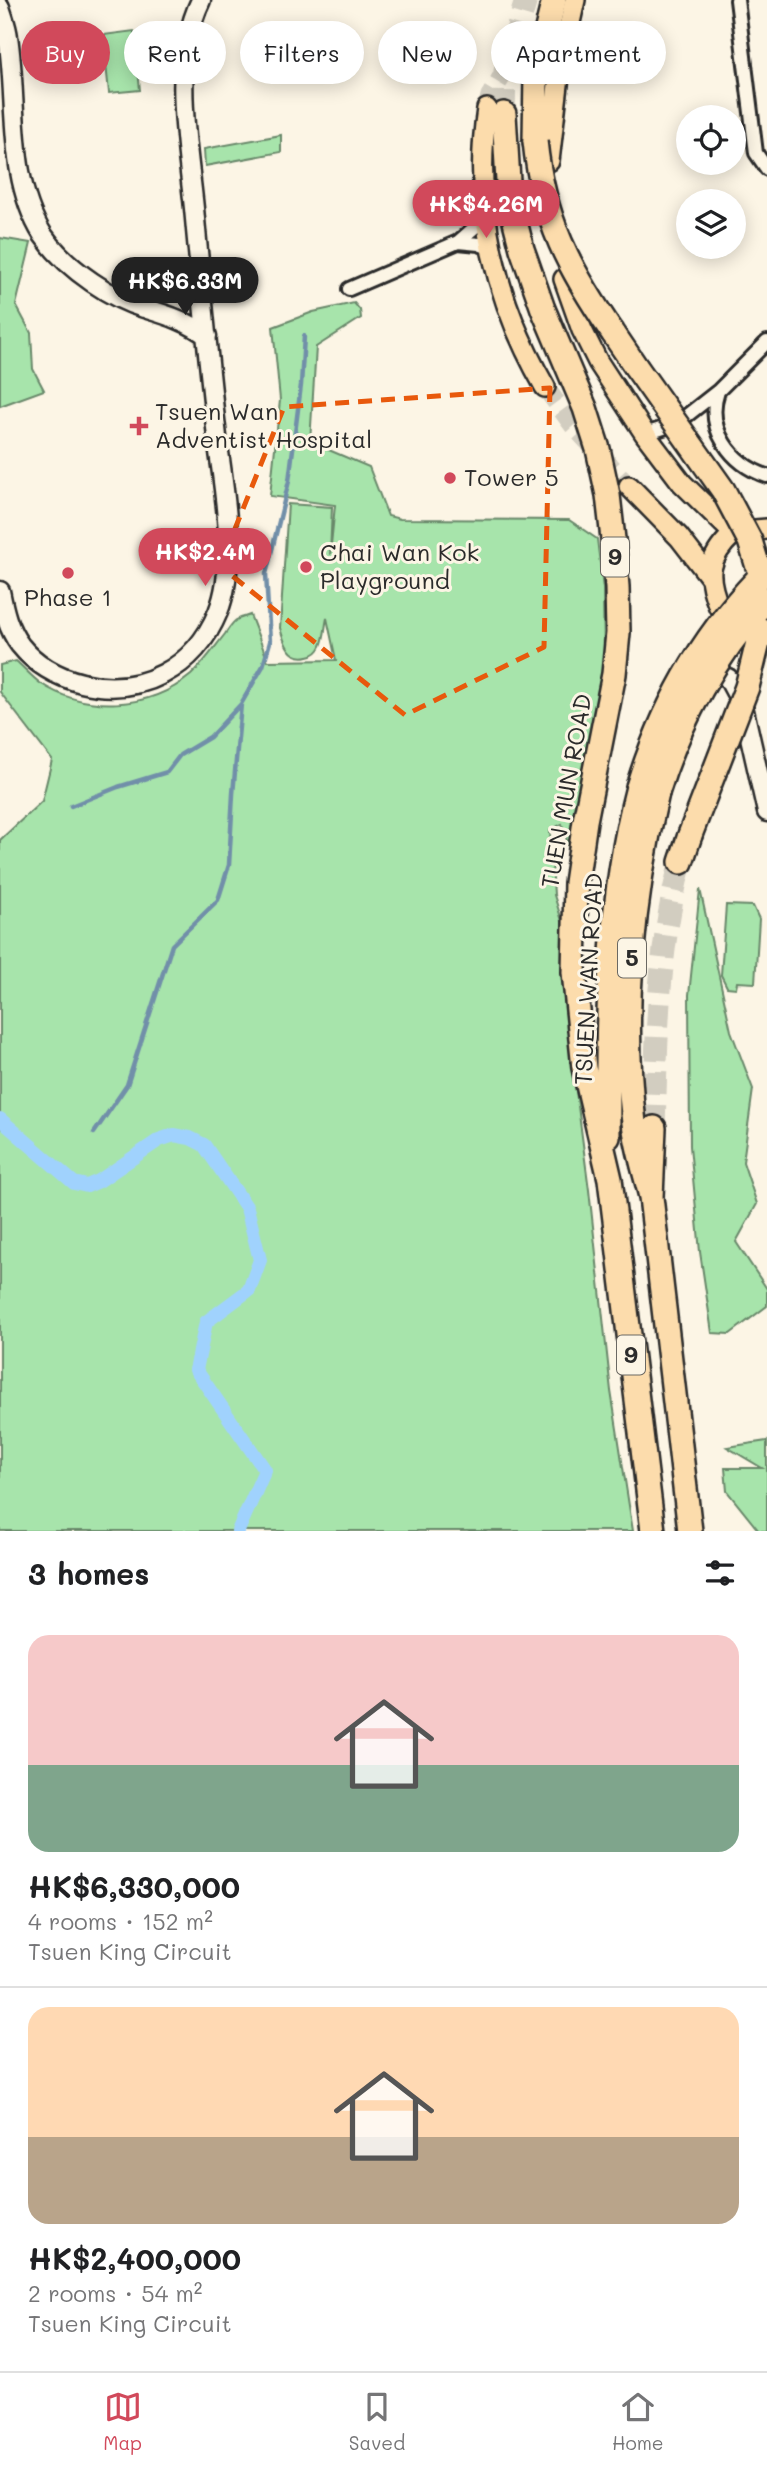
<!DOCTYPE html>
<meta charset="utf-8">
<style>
body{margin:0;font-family:Mali,sans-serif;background:#f2f2f2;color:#202124;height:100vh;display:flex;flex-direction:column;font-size:26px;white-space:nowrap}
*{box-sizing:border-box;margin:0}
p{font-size:23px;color:#757577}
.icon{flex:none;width:38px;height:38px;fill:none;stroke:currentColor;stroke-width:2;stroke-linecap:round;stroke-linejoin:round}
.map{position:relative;height:1531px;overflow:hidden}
.details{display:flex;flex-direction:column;background:#fff;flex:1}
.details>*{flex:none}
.guide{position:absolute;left:21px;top:21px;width:726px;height:63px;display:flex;gap:14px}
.controls{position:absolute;left:676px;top:105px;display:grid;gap:14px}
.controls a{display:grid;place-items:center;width:70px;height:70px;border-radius:50%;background:#fff;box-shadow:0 4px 18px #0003;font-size:35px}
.price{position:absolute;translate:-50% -60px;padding:0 16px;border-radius:24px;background:#d1495b;color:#fff;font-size:23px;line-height:46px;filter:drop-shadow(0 2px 4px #0008)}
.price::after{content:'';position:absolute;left:50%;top:42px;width:21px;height:16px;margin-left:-10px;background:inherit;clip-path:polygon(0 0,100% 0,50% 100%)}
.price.current{background:#222;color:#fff}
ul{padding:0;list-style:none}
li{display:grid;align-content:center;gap:14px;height:371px;padding:0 28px}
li+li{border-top:2px solid #e0e0e0}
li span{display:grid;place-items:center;height:217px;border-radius:21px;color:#555}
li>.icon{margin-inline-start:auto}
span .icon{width:126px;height:126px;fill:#fffc;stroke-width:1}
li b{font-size:30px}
h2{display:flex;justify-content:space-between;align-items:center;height:84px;padding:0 28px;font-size:30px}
.chip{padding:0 24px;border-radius:32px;background:#fff;box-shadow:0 4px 18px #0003;font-size:24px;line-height:63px}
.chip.current{background:#d1495b;color:#fff}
.tab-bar{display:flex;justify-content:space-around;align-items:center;height:98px;border-top:2px solid #e0e0e0;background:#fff;font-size:19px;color:#757577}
.tab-bar a{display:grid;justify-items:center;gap:4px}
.tab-bar .current{color:#d1495b}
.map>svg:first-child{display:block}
.green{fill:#a7e4ab;stroke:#69886b;stroke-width:2}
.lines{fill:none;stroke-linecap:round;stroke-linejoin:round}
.stream{stroke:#718fa9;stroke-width:4.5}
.canal{stroke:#a0d2fd;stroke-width:14}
.primary-tunnel{stroke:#d2cdc0;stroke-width:19;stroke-dasharray:19 10;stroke-linecap:butt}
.highway-tunnel{stroke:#d2cdc0;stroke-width:23;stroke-dasharray:23 11;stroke-linecap:butt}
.street-casing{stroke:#2b2b2b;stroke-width:18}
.secondary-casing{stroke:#2b2b2b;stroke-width:23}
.primary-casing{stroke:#2b2b2b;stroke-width:24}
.highway-casing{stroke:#2b2b2b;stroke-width:28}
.street{stroke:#fcf5e5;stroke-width:12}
.secondary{stroke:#fcf5e5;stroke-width:18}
.primary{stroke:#fcdcac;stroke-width:19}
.highway{stroke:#fcdcac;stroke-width:23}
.highway-bridge-casing{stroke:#2b2b2b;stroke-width:28;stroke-linecap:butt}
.highway-bridge{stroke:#fcdcac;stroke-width:23}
.marked{fill:none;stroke:#e8590c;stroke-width:5;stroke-dasharray:14 9;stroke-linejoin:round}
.poi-dot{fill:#d1495b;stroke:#fcf5e5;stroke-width:2.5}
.labels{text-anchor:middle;stroke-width:6;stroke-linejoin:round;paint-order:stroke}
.shield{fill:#fcf5e5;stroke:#6a6863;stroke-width:2}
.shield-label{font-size:23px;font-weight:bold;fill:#2b2b2b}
.poi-label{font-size:24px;fill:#2b2b2b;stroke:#fcf5e5;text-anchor:start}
.street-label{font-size:24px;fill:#2b2b2b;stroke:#fcf5e5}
</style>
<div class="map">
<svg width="767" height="1531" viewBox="0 0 767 1531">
<rect width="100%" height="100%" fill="#fcf5e5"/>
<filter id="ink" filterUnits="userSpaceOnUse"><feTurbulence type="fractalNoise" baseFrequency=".0143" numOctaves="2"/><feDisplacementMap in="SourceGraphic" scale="14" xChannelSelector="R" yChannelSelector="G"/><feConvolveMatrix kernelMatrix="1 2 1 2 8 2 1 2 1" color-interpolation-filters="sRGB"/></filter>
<g filter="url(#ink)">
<path class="green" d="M134,31L140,90L109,93L103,35Z
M281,135V152L205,166L204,149Z
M0,238L31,243L16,305L31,333L33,369L44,390L0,406Z
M354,303L360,310L361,318L316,347L310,442L369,467L388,516L400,519L569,520L597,539L603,589L604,658L570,851L562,824L550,830L554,895L562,921L565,1007L589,1190L611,1391L633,1531H0V840L42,801L52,760L0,692V665L16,661C24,668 32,677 40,683C85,713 149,710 191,675C204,663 214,648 225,634C228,630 231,624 235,621C238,618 246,617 250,615L268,661L336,660L327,618C325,626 325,637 321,646C319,651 314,655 308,656C290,661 284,642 280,628L288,504L332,507L330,555L335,505L270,496L280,400L273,327L313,312Z
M700,889L731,1031L753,1089L743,1162L757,1204L736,1242L767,1289V1306L730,1334L712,1333L700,1252L690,1146L689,995Z
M726,905L753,906L759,919L755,983L737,982L736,988L727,987L721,975Z
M767,1441V1531H759L727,1491L725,1468H762L727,1447Z"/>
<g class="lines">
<path class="stream" d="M71,806L118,787L167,772L180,755L210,737L241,704L263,666L270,642L266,574L289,481L301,385L304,336
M94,1133L127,1085L172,945L218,900L229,865L233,794L241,704"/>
<path class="canal" d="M0,1119L74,1183L87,1186L99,1181L159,1140L174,1135L190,1138L204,1145L247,1208L260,1260L249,1290L206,1322L196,1370L265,1470L238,1531"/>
<path class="primary-tunnel" d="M487,109L490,96L505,71
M545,387L573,425L629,486"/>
<path class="highway-tunnel" d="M504,114L505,71L526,0
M654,1128C657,1038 657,949 681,862"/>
<g class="street-casing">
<path id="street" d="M737,0L756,153L767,169
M458,242L479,244L490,248
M349,289L458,242L475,227L484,212
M718,391C705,429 731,464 767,476
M645,434L676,424L718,391L767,342"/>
</g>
<g class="secondary-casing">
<path id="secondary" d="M0,7C3,17 7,27 8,37C18,100 7,178 43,235C56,254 73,269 92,282C108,293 126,303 144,308C167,315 188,321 207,336
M0,591C4,611 8,629 20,645C36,665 58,677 82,683C141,697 195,668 218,612C237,565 225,495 218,445C209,370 202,294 195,219C189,148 169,67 201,0
M728,678L743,706L767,812"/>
</g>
<g class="primary-casing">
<path id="primary" d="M487,109C472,207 496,302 545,387
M549,161L560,68L575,0
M564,279L582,330L598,362L645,434L682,483L728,528
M629,486L679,537L710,577
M755,530L767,529
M732,535C707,559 706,576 719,607L735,617H742"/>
</g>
<g class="highway-casing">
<path id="highway" d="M504,114L509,198L522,249L543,309L585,408L598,449L608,495L613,539L617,587L618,633L614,674L585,821L576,883L574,972L584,1068L610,1179L653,1531
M535,141L536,74L554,0
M613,333L636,367
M681,862L690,835
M654,1128L651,1197L690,1531
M608,1137C607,1020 608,902 638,787
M651,1197C645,1172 637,1148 634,1123C621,1017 632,897 657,793"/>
</g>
<use href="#street" class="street"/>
<use href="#secondary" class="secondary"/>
<use href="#primary" class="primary"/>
<use href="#highway" class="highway"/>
<g class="highway-bridge-casing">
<path id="highway-bridge" d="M535,141C543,220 569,269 613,333
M636,367L723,490L750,541L758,567
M638,787C663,705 705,631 767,570
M657,793C679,722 716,653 767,599
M690,835L747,687L761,630"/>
</g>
<use href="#highway-bridge" class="highway-bridge"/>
</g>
</g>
<path class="marked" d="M550,388L544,647L405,715L220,566L284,407Z"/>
<g class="poi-dot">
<path d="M135.5 415.5h7v7h7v7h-7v7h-7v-7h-7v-7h7z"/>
<circle cx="450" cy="478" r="7"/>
<circle cx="306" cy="567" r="7"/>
<circle cx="68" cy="573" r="7"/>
</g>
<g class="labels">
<g class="shield">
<rect x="601" y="537.5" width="28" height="39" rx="5"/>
<rect x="618" y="938.5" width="28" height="39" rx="5"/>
<rect x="617" y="1335.5" width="28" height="39" rx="5"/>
</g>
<g class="shield-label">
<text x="615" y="565">9</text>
<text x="632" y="966">5</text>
<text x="631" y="1363">9</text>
</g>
<g class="poi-label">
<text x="155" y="420">Tsuen Wan<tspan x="155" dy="28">Adventist Hospital</tspan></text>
<text x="464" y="486">Tower 5</text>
<text x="320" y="561">Chai Wan Kok<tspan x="320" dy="28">Playground</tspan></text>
<text x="68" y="606" text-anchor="middle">Phase 1</text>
</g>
<g class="street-label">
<text transform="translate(567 791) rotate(-80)" y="8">TUEN MUN ROAD</text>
<text transform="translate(589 979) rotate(-87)" y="8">TSUEN WAN ROAD</text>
</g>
</g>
</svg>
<div class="controls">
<a><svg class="icon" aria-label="locate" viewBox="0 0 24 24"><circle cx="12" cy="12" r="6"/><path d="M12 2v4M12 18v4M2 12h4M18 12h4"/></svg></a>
<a><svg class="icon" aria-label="layers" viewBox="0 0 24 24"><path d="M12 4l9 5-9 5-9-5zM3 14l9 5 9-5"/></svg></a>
</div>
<b class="price" style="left:486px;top:240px">HK$4.26M</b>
<b class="price current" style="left:185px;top:317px">HK$6.33M</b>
<b class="price" style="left:205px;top:588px">HK$2.4M</b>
<div class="guide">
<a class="chip current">Buy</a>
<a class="chip">Rent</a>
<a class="chip">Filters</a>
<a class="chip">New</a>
<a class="chip">Apartment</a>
</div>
</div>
<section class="details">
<h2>3 homes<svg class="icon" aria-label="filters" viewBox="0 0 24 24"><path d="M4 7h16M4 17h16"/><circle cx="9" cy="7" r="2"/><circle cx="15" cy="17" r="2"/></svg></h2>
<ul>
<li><span style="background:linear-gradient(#f6c9c9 60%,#7fa58c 0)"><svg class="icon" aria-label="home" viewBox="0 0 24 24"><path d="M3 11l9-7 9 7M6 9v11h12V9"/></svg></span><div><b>HK$6,330,000</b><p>4 rooms · 152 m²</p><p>Tsuen King Circuit</p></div></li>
<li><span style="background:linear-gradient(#ffd9b3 60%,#b9a48a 0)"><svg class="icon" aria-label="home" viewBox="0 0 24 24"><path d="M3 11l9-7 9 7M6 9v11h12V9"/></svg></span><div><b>HK$2,400,000</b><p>2 rooms · 54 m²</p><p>Tsuen King Circuit</p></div></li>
</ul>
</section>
<nav class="tab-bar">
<a class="current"><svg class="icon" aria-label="map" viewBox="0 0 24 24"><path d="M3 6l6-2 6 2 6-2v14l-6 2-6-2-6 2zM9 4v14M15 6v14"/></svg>Map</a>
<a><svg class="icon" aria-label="saved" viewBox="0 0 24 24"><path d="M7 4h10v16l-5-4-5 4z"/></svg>Saved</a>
<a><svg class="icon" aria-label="home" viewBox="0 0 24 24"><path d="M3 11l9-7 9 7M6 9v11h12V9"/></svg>Home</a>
</nav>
